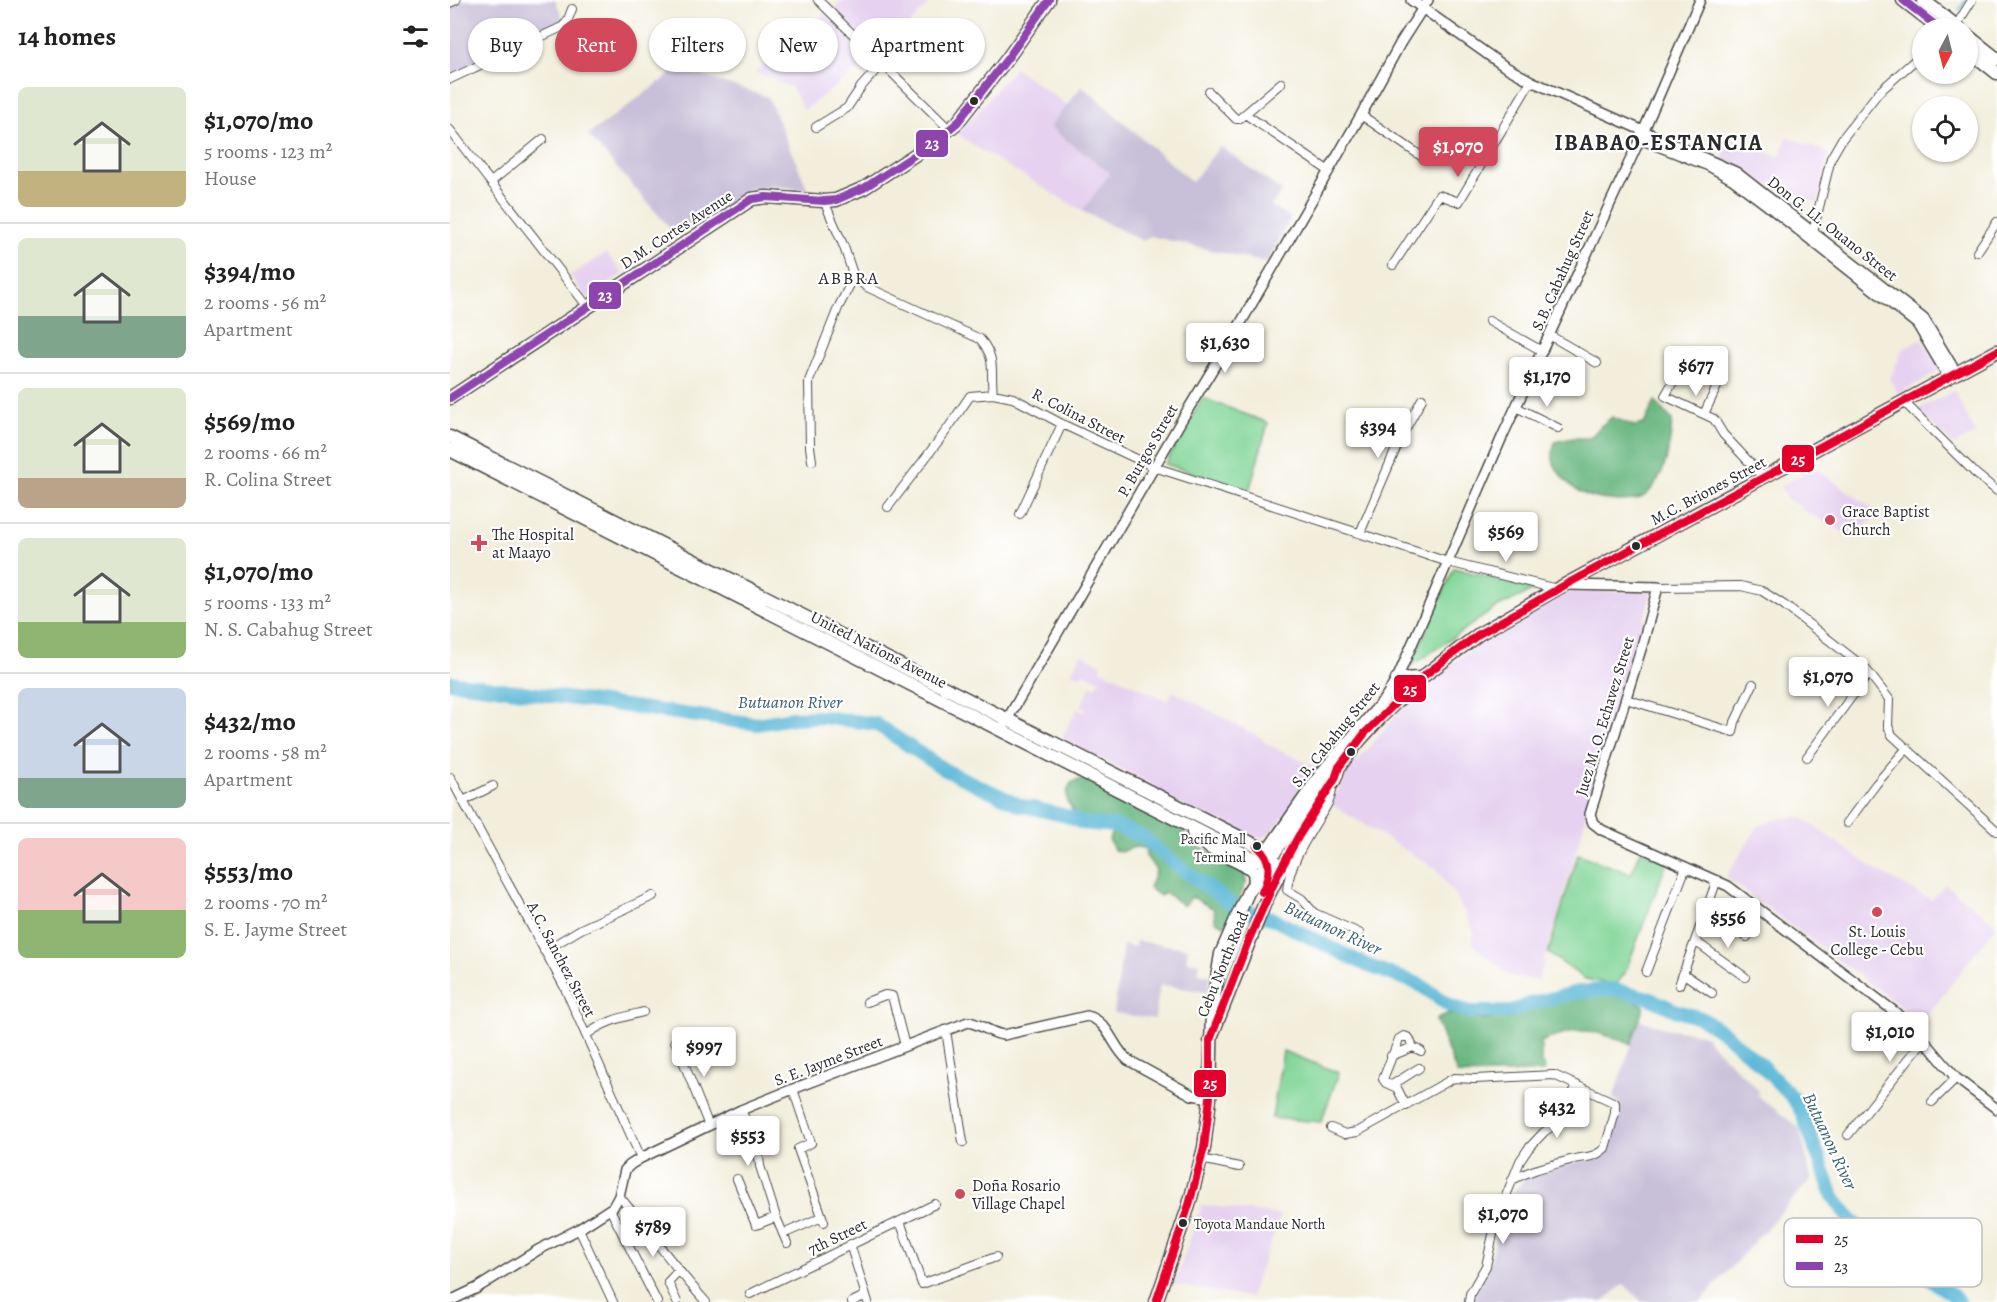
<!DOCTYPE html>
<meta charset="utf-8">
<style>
body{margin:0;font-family:Alegreya,serif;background:#f2f2f2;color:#222;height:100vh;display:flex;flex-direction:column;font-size:22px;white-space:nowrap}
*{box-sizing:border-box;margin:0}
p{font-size:20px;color:#767676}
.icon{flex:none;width:33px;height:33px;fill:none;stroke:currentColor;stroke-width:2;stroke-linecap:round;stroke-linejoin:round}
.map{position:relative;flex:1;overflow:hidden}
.drawer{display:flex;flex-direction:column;background:#fff;width:450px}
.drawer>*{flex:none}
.top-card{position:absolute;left:18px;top:18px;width:570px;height:54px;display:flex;gap:12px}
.needle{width:39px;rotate:187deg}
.fabs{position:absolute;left:1462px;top:18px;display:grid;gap:12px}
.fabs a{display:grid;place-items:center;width:66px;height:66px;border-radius:50%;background:#fff;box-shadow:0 2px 4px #0004;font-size:30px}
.price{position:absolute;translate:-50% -51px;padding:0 14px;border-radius:6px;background:#fff;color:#222;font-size:20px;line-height:39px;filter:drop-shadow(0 2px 3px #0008)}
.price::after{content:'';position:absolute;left:50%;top:36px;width:18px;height:14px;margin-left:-9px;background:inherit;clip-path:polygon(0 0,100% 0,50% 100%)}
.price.selected{background:#d1495b;color:#fff}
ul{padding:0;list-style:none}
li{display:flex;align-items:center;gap:18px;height:150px;padding:0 18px}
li+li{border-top:2px solid #e0e0e0}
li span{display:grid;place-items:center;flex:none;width:168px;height:120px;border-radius:9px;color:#555}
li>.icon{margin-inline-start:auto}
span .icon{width:72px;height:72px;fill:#fffc;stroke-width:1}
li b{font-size:26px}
h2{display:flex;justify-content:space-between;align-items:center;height:72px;padding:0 18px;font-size:26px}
.pill{padding:0 21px;border-radius:27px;background:#fff;box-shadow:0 2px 4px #0004;font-size:21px;line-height:54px}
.pill.selected{background:#d1495b;color:#fff}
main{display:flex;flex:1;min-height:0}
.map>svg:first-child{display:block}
.built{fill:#e6d2f0}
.industrial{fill:#c8bfd8}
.green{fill:#82d698;stroke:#568062;stroke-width:1.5}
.forest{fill:#69b780;stroke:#4a7156;stroke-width:1.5}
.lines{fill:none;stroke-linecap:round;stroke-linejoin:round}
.stream{stroke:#56b5d5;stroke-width:2}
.river{stroke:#56b5d5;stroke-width:14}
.minor-casing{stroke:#494845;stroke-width:10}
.tertiary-casing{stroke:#494845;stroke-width:12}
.primary-casing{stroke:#494845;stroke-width:15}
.trunk-casing{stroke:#494845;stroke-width:15}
.minor{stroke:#fff;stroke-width:8}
.tertiary{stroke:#fff;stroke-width:9}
.primary{stroke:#fff;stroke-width:12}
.trunk{stroke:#fff;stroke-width:12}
.bus-1-casing{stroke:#fff;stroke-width:12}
.bus-2-casing{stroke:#fff;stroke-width:12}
.bus-1{stroke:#e4002b;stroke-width:8}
.bus-2{stroke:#8e44ad;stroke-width:8}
.bus-dot{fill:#2b2b2b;stroke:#fff;stroke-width:2}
.poi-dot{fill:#d1495b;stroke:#fff;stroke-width:2}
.labels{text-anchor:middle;stroke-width:4.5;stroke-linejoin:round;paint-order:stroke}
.bus-label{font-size:14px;fill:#2b2b2b;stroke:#fff;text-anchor:end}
.street-label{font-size:16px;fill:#2b2b2b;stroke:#fff}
.poi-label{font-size:16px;fill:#2b2b2b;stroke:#fff;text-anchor:start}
.neighbourhood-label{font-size:18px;letter-spacing:1.5px;fill:#2b2b2b;stroke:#fff}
.water-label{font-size:18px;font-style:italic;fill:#3c626f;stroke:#fff}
.district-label{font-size:22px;font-weight:bold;letter-spacing:1.5px;fill:#2b2b2b;stroke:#fff}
.key{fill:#fff;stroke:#bfbfbf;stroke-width:1.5}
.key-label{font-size:16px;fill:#2b2b2b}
.line-badge{stroke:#fff;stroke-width:2}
.badge-label{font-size:16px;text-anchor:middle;font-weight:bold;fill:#fff}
</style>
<main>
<section class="drawer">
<h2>14 homes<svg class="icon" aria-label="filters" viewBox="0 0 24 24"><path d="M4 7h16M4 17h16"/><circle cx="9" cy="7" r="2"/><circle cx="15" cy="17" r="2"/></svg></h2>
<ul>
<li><span style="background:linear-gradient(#dfe7d0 70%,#c2b280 0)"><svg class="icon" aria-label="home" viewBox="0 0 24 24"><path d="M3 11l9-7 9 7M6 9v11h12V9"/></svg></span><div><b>$1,070/mo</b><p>5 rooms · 123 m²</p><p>House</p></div></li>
<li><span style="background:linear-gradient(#dfe7d0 65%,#7fa58c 0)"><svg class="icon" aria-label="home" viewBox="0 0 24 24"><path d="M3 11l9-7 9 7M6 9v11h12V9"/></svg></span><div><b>$394/mo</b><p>2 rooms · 56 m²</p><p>Apartment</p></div></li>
<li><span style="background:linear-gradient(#dfe7d0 75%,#b9a48a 0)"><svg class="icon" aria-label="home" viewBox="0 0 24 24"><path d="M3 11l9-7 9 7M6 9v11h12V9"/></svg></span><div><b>$569/mo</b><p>2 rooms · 66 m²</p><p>R. Colina Street</p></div></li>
<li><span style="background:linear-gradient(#dfe7d0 70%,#8fb573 0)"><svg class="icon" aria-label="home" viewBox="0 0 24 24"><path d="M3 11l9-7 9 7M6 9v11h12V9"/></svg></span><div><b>$1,070/mo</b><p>5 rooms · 133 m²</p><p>N. S. Cabahug Street</p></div></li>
<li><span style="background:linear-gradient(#c9d6e8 75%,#7fa58c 0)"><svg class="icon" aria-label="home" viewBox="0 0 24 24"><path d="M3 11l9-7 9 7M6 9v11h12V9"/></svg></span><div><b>$432/mo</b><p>2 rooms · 58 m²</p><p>Apartment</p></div></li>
<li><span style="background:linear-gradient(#f6c9c9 60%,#8fb573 0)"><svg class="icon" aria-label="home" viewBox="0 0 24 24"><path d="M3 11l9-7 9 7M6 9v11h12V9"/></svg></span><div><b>$553/mo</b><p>2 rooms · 70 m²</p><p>S. E. Jayme Street</p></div></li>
</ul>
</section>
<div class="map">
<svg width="1547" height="1302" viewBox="0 0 1547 1302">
<rect width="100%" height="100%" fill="#fff"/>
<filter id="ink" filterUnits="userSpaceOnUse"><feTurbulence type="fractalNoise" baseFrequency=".0167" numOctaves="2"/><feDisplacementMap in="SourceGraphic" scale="12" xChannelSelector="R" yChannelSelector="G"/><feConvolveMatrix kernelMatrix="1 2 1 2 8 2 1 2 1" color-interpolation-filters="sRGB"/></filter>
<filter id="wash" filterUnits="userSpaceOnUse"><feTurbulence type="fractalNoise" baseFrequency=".008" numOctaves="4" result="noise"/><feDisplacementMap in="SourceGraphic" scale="24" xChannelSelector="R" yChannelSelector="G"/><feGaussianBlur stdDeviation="1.35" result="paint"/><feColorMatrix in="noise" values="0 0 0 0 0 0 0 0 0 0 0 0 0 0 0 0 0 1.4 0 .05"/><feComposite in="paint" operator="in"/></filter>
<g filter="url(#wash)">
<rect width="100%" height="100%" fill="#f2eedb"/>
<path class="built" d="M393,0H483L429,55L384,8Z
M378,11L425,57L354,110L342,88L305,72Z
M565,68L617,105L599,127L660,173L632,211L529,149L508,134Z
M1263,130L1330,157L1337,137L1379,153L1368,203L1319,185L1272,160L1278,145L1261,138Z
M156,253L173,274L137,299L120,275Z
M1472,339L1491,370L1448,394L1440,379L1453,349Z
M1504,391L1526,433L1504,445L1467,410Z
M1365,468L1430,514L1412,528L1406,539L1351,509V506L1338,500L1330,486Z
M1202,591L1088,981L1058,975L1023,944L1024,932L1006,896L986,869L881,804L894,777L958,701L1007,659L1117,592Z
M631,654L652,664L650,669L718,701L723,691L813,739L812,741L823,747L869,769L822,832L813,838L807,837L776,822L766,820L714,797L705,786L611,738L627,709L635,712L636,709L631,706L641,685L646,688L650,680L633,673L631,676L622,672Z
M1351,817L1426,870L1482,900L1495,884L1547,925L1472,1022L1276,877L1308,826L1329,818Z
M752,1205L831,1215L800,1297L724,1285Z"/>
<path class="industrial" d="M13,0H105L114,20L107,25L0,75V6Z
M229,68L318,97L358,190L325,186L300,189L257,215L227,236L138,135Z
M632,86L742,182L770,146L832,191L821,206L841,218L817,263L700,236L693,241L632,211L660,173L599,127Z
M686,941L738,948L736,961L750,963L748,973L760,975L758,992L710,985L705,1019L664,1013L673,945L685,947Z
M1190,1020L1215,1028L1252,1034L1309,1091L1307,1095L1350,1129L1361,1179L1250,1302H1192L1174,1284L1153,1302H1021L1041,1261L1048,1224L1060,1197L1076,1177L1126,1162L1153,1158L1169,1102L1163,1098Z"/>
<path class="green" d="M753,398L818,423L799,491L715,464Z
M1004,568L1086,589L1046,608L960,667Z
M1191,851L1217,862L1175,973L1166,985L1135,979L1098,953L1128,854L1181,874Z
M833,1051L889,1073L871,1122L822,1118Z"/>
<path class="forest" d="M1205,401L1222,420C1220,447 1217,474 1197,494C1184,506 1144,500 1130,492C1120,487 1106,472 1103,460C1102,455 1104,447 1105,442L1123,438H1140L1151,426L1162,417L1184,426L1194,424Z
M628,780L636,781L728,826L743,844L788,866L795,876L796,883L776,926L765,921L764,909L742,897L734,906L716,893L710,896L699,888L706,870L696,856L695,848L685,847L670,852L664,850L659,839L662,832L660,827L627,817L617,801V791L621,783Z
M1149,993C1165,993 1180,997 1194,1006L1181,1044C1142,1030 1130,1024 1091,1042V1063L1095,1067L1094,1071C1088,1074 1082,1071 1075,1072C1052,1073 1031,1076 1007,1074L986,1020L998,1013L1033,1020L1062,1016L1083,1007L1114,998Z"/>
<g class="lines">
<path class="stream" d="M1509,10L1516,0"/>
<path class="river" d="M0,682L307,724L342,718L373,717L426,724L495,770L570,805L617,816L632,823L665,826L693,837L721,861L787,908L821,918L916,965L969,984L1000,1006L1020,1012H1060L1080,1004L1128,992L1162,989L1199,998L1227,1011L1251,1018L1273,1032L1310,1064L1343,1098L1352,1113L1383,1196L1393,1210L1403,1222L1415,1229L1424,1241L1501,1294L1509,1302"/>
</g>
</g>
<g filter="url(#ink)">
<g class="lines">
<g class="minor-casing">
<path id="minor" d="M368,0L500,130
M0,3L6,0
M1506,26L1522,0
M0,79L112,27L117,22L122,9
M831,83L795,114L879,171
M759,92L786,119H789L795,114
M911,115L974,158
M366,127L397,108L411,87L432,63
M0,130L138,307
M41,182L93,139
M374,201L394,247L404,277L417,287L530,339C547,359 540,371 543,394
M1363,232L1381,158L1392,139L1428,93L1473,53
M1527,252L1547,222
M943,265L989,195L1009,202L1081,81
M1039,321L1092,351
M1099,335L1147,363
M1239,354L1215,396L1264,419L1273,434L1314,478
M1453,401L1525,473L1547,491
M1066,407L1108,428
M1254,414L1270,380
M362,461L360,447L359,381L388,308L404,277
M438,507L496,431L520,396L543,394L563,398L612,424L704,467L998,562L1107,589
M570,514L612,424
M910,533L951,437L972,399
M1208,587L1291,586L1312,591L1334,605L1415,668L1439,699L1438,726L1442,735L1547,831
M1176,699L1283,732L1285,722L1303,684
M1357,757L1419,673
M0,777L114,986L191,1158
M882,787C882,800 874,810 867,821C855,841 839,866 837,890L852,899L864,913L909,933
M13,801L43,786
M1397,823L1426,784L1457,748
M1255,909L1297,937
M1245,941L1295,977
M94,951L131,929L203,896
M1196,972L1236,867
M1234,974L1262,993
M1229,985L1267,880
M417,1002L435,995L442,996L455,1046
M496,1030L513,1142
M136,1035C155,1021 170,1018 193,1012
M225,1041L259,1126
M941,1056L963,1047L971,1051
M942,1085L969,1068
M343,1089L361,1143L348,1149L374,1222
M1482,1102L1506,1078
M956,1106L947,1088L936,1083L933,1079L949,1039L954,1036L959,1038L963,1047
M291,1110L308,1148L310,1166L326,1217L337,1243
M881,1128L895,1134L907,1132L1004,1078L1025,1079L1104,1075L1165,1103V1113L1155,1148C1144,1159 1134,1156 1120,1160C1099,1166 1082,1169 1062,1180
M1398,1135L1474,1040
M751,1159L789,1167
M287,1179L306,1225L326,1217
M169,1196C199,1231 225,1268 256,1302
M160,1209L207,1302
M450,1221L472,1284L546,1257
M129,1229L163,1302
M333,1234L372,1217
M400,1244L418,1302
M300,1294L485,1204
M227,1302L218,1282L229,1270
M402,1302L416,1295
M1019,1302L1020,1294L1036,1266L1046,1221L1070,1161L1078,1149L1094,1132L1104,1125L1113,1114L1127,1085"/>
</g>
<g class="tertiary-casing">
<path id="tertiary" d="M961,0L1054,66L1081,81L1286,172L1474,319L1507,374
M1190,139L1259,166L1282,179L1318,206L1467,324L1499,378
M1117,585L1208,587L1192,646L1140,814L1143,823L1152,830L1278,886L1445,1012L1474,1040L1506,1078L1547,1109
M551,730L734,416L789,326L911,115L951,42L978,0
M807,847H814L820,845L871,772L935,698L947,679L1052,437L1190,139L1250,0
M0,1301L27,1288L88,1250L129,1229L163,1207L169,1196L175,1170L180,1165L191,1158L291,1110L343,1089L518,1022C532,1024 541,1034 554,1035L637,1016C659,1021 662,1047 678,1060L742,1095L760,1098"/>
</g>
<g class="primary-casing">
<path id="primary" d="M1453,0L1489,28
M1473,0L1509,28
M1518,36L1547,59
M1518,50L1547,73
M0,437L807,846C822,856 822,870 815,885
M0,450L806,860L815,862L824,860
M947,679L971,678
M743,833L760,848L800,868L804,872L805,881
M760,1040L816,900L848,837L885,779L889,767L909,741L929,719L971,678L1029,634L1107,589L1547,351
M706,1302L739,1205L754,1148L760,1098L762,1009L771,954L798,892L875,777L889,767"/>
</g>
<g class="trunk-casing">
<path id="trunk" d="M0,398L302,199L316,197L374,201L386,200L414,188L480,145L507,123L557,59L599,0"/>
</g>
<use href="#minor" class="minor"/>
<use href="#tertiary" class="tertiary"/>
<use href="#primary" class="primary"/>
<use href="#trunk" class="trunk"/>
<g class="bus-1-casing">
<path id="bus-1" d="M807,846C823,859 820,875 812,892
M706,1302L739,1205L754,1148L760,1098V1040L799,939L829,872L848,837L885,779L889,767L915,733L971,678L1029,634L1115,585L1547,351"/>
</g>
<g class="bus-2-casing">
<path id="bus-2" d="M1453,0L1489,28
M0,398L302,199L316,197L374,201L386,200L414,188L480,145L507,123L557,59L599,0"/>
</g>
<use href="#bus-1" class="bus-1"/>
<use href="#bus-2" class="bus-2"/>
</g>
</g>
<g class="bus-dot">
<circle cx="524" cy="101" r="5"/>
<circle cx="1186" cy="546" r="5"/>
<circle cx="901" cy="752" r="5"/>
<circle cx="807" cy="846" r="5"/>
<circle cx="733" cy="1223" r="5"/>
</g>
<g class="poi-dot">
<circle cx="1380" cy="520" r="6"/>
<path d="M26 534h6v6h6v6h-6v6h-6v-6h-6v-6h6z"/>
<circle cx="1427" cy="912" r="6"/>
<circle cx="510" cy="1194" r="6"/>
</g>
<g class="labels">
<g class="bus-label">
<text x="796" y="844">Pacific Mall<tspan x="796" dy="18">Terminal</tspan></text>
<text x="744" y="1229" text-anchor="start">Toyota Mandaue North</text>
</g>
<g class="street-label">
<text transform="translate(1383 228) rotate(38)" y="6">Don G. LL. Ouano Street</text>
<text transform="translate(226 229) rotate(-33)" y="6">D.M. Cortes Avenue</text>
<text transform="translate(1112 270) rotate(-66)" y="6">S.B. Cabahug Street</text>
<text transform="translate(629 415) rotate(27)" y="6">R. Colina Street</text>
<text transform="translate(697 450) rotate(-60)" y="6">P. Burgos Street</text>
<text transform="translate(1258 490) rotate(-28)" y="6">M.C. Briones Street</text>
<text transform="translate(429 649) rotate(27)" y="6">United Nations Avenue</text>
<text transform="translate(1154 716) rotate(-73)" y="6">Juez M. O. Echavez Street</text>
<text transform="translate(885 734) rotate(-51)" y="6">S.B. Cabahug Street</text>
<text transform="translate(112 959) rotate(62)" y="6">A.C. Sanchez Street</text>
<text transform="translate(772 964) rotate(-68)" y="6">Cebu North Road</text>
<text transform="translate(378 1060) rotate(-21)" y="6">S. E. Jayme Street</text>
<text transform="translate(387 1236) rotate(-26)" y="6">7th Street</text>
</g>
<g class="poi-label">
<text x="1392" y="517">Grace Baptist<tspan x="1392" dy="18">Church</tspan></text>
<text x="42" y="540">The Hospital<tspan x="42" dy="18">at Maayo</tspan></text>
<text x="1427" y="937" text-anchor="middle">St. Louis<tspan x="1427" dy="18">College - Cebu</tspan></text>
<text x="522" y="1191">Doña Rosario<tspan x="522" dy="18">Village Chapel</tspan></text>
</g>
<g class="neighbourhood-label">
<text x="399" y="284">ABBRA</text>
</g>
<g class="water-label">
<text x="340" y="708">Butuanon River</text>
<text transform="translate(883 928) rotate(25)" y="6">Butuanon River</text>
<text transform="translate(1380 1141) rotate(65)" y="6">Butuanon River</text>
</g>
<g class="district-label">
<text x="1209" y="150">IBABAO-ESTANCIA</text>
</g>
</g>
<rect x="1334" y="1218" width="198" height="69" rx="9" class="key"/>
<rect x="1346" y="1235" width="27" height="8" fill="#e4002b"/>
<rect x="1346" y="1262" width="27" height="8" fill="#8e44ad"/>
<g class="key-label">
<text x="1384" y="1245">25</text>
<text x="1384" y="1272">23</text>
</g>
<g class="line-badge">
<rect x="465" y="129" width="34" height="29" rx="6" fill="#8e44ad"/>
<rect x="138" y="281" width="34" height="29" rx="6" fill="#8e44ad"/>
<rect x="1331" y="444" width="34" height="29" rx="6" fill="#e4002b"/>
<rect x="943" y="674" width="34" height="29" rx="6" fill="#e4002b"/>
<rect x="743" y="1069" width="34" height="29" rx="6" fill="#e4002b"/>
</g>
<g class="badge-label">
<text x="482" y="149">23</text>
<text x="155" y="301">23</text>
<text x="1348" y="465">25</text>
<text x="960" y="695">25</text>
<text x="760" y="1089">25</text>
</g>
</svg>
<div class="fabs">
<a><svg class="needle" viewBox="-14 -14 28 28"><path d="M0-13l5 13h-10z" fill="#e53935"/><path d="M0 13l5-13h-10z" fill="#767676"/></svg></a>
<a><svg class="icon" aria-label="locate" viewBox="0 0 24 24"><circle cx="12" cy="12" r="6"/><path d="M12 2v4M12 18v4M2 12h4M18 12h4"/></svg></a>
</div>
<b class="price selected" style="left:1008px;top:178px">$1,070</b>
<b class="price" style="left:775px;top:374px">$1,630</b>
<b class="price" style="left:1246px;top:397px">$677</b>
<b class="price" style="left:1097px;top:408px">$1,170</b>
<b class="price" style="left:928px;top:459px">$394</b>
<b class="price" style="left:1056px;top:563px">$569</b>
<b class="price" style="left:1378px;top:708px">$1,070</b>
<b class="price" style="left:1278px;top:949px">$556</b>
<b class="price" style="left:1440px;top:1063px">$1,010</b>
<b class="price" style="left:254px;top:1078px">$997</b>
<b class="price" style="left:1107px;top:1139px">$432</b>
<b class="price" style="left:298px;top:1167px">$553</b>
<b class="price" style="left:1053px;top:1245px">$1,070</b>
<b class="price" style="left:203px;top:1258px">$789</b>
<div class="top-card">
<a class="pill">Buy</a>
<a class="pill selected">Rent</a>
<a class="pill">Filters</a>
<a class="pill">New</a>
<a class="pill">Apartment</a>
</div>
</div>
</main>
